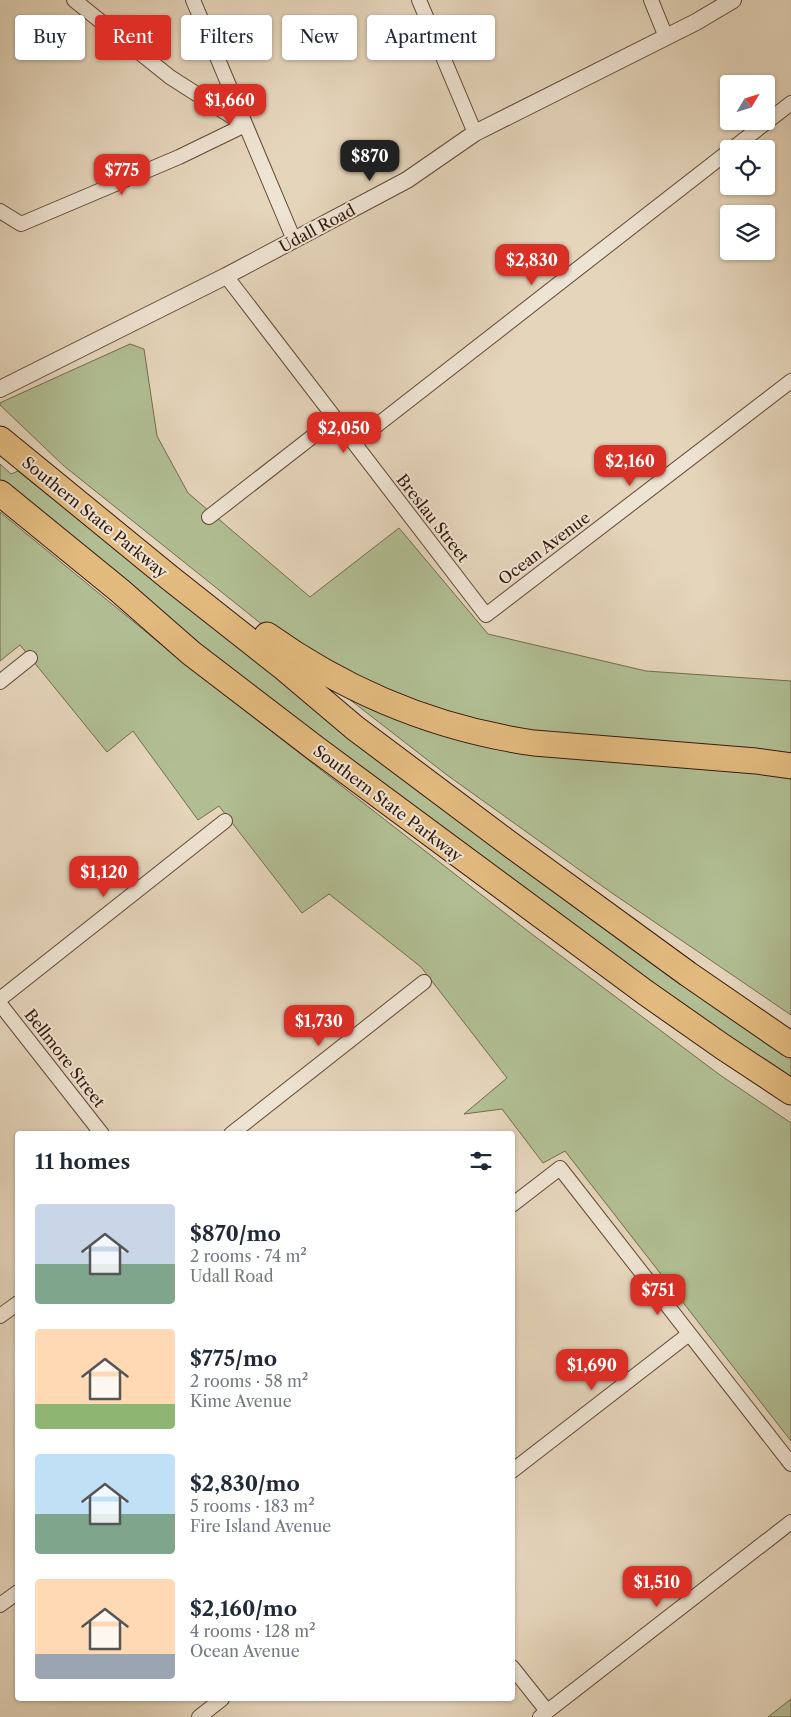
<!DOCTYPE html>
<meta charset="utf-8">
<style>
body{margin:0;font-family:"Libre Caslon Text",serif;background:#f2f2f3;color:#1f2937;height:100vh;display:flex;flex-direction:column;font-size:19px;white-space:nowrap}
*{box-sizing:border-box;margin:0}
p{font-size:16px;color:#747a83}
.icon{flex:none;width:28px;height:28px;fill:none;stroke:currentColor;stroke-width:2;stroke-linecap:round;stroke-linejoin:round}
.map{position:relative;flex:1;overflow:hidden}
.details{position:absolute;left:15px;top:1131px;width:500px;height:570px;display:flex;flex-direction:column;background:#fff;border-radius:5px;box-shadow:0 1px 4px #0004}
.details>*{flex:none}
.hud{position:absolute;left:15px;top:15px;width:500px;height:45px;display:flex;gap:10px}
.needle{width:32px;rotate:52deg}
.buttons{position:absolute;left:720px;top:75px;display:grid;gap:10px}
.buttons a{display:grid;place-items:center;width:55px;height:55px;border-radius:5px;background:#fff;box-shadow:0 1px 4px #0004;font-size:25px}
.price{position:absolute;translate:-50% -42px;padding:0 11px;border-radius:10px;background:#d93025;color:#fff;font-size:16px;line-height:32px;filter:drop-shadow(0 1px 2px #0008)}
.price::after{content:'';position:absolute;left:50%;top:30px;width:15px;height:11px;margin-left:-8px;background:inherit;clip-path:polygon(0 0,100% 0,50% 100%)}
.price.active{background:#222;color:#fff}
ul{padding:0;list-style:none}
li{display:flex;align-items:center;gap:15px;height:125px;padding:0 20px}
li span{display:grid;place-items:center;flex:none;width:140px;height:100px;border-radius:5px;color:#555}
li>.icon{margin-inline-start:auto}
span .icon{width:60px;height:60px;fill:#fffc;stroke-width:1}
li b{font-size:21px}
h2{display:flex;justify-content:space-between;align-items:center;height:60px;padding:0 20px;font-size:21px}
.tag{padding:0 18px;border-radius:5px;background:#fff;box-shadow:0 1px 4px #0004;font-size:18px;line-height:45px}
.tag.active{background:#d93025;color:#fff}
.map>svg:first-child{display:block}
.green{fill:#b1be93;stroke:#746b4f}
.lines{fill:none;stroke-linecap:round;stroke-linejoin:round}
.minor-casing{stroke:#624737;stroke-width:16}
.tertiary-casing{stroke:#624737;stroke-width:18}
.motorway-casing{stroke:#36180b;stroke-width:27}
.minor{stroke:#eee4d3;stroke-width:14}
.tertiary{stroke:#eee4d3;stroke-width:16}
.motorway{stroke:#e2ba7e;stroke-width:25}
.labels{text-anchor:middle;stroke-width:4;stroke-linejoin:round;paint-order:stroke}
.street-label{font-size:16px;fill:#36180b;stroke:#eee4d3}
</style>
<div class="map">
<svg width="791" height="1717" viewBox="0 0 791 1717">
<rect width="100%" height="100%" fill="#e5d5bb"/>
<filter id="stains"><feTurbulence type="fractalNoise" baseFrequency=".004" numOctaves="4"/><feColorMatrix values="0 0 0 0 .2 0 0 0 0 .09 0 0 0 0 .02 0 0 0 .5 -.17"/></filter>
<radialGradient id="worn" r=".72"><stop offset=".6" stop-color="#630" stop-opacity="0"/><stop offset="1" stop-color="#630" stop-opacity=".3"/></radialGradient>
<path class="green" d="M130,344L144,349L157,436L188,493L310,597L399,528L488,634L646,671L791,681V760L573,743L361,690L274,634L64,466L0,405V403L4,401Z
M0,464L11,474L18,471L200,617L791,1056V1079L557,918L183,632L0,483Z
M0,512L185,664L533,935L720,1075L791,1123V1441L565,1151L543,1163L502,1109L464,1114L507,1078L421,967L329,894L302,913L219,806L198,820L133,731L107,752L20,645L0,661Z
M349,699L421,729L482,746L693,765L791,777V1015L609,891L447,775Z
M791,1699V1717H768Z"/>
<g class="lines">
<g class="minor-casing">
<path id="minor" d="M74,0L170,77L245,125
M193,0L294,240
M419,0L475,133
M651,0L666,37
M732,149L791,103
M0,211L21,224L179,157L245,125
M226,276L486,615L791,381
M354,443L729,151
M209,517L335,419
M0,682L30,658
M0,999L225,821
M0,1004L102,1134
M231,1134L424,982
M512,1205L560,1168L791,1464
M0,1316L18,1303
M512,1471L689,1334
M0,1605L18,1592
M512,1667L547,1711
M199,1717L222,1699
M540,1717L791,1522"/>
</g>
<g class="tertiary-casing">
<path id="tertiary" d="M0,389L226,276L407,180L475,133L696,22L733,0"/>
</g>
<g class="motorway-casing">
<path id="motorway" d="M0,439L170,578L284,668L355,728L511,845L688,974L791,1045
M0,493L119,590L191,653L315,748L646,993L723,1047L791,1092
M267,635C347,692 437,729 534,743L756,761L791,766"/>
</g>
<use href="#minor" class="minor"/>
<use href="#tertiary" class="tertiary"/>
<use href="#motorway" class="motorway"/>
</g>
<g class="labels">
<g class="street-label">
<text transform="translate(317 228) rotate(-28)" y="6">Udall Road</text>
<text transform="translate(95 517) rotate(39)" y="6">Southern State Parkway</text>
<text transform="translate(433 518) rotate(52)" y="6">Breslau Street</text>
<text transform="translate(544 548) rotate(-37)" y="6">Ocean Avenue</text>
<text transform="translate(388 803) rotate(37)" y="6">Southern State Parkway</text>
<text transform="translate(65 1058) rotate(52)" y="6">Bellmore Street</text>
</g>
</g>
<rect width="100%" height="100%" filter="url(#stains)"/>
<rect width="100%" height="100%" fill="url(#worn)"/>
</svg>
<div class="buttons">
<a><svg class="needle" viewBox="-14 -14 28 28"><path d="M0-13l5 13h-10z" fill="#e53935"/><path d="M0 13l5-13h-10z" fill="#747a83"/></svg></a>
<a><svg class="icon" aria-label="locate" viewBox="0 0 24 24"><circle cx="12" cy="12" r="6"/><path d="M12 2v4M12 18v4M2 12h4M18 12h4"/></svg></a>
<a><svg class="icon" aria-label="layers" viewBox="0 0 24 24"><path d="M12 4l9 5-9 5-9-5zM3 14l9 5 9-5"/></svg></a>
</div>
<b class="price" style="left:230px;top:126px">$1,660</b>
<b class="price active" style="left:370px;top:182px">$870</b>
<b class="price" style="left:122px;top:196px">$775</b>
<b class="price" style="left:532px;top:286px">$2,830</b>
<b class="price" style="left:344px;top:454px">$2,050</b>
<b class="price" style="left:630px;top:487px">$2,160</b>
<b class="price" style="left:104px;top:898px">$1,120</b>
<b class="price" style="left:319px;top:1047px">$1,730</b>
<b class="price" style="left:658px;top:1316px">$751</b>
<b class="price" style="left:592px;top:1391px">$1,690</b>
<b class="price" style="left:657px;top:1608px">$1,510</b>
<div class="hud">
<a class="tag">Buy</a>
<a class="tag active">Rent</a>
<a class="tag">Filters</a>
<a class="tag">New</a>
<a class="tag">Apartment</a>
</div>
<section class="details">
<h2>11 homes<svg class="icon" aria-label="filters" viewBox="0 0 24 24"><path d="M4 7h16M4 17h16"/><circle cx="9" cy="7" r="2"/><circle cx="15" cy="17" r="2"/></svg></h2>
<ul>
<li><span style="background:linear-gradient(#c9d6e8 60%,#7fa58c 0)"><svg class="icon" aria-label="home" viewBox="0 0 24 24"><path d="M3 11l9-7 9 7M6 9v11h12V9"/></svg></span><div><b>$870/mo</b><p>2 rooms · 74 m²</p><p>Udall Road</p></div></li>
<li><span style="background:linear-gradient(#ffd9b3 75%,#8fb573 0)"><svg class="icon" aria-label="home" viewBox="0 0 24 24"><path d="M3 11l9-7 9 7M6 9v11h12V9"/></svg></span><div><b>$775/mo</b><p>2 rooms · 58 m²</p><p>Kime Avenue</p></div></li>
<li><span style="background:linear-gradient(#bfe0f5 60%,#7fa58c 0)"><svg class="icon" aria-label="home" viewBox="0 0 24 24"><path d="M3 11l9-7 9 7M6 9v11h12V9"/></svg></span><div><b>$2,830/mo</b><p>5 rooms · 183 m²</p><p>Fire Island Avenue</p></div></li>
<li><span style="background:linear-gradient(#ffd9b3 75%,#9aa5b1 0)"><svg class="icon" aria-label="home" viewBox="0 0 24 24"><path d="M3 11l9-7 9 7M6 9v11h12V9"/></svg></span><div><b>$2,160/mo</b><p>4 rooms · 128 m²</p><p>Ocean Avenue</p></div></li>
</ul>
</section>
</div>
